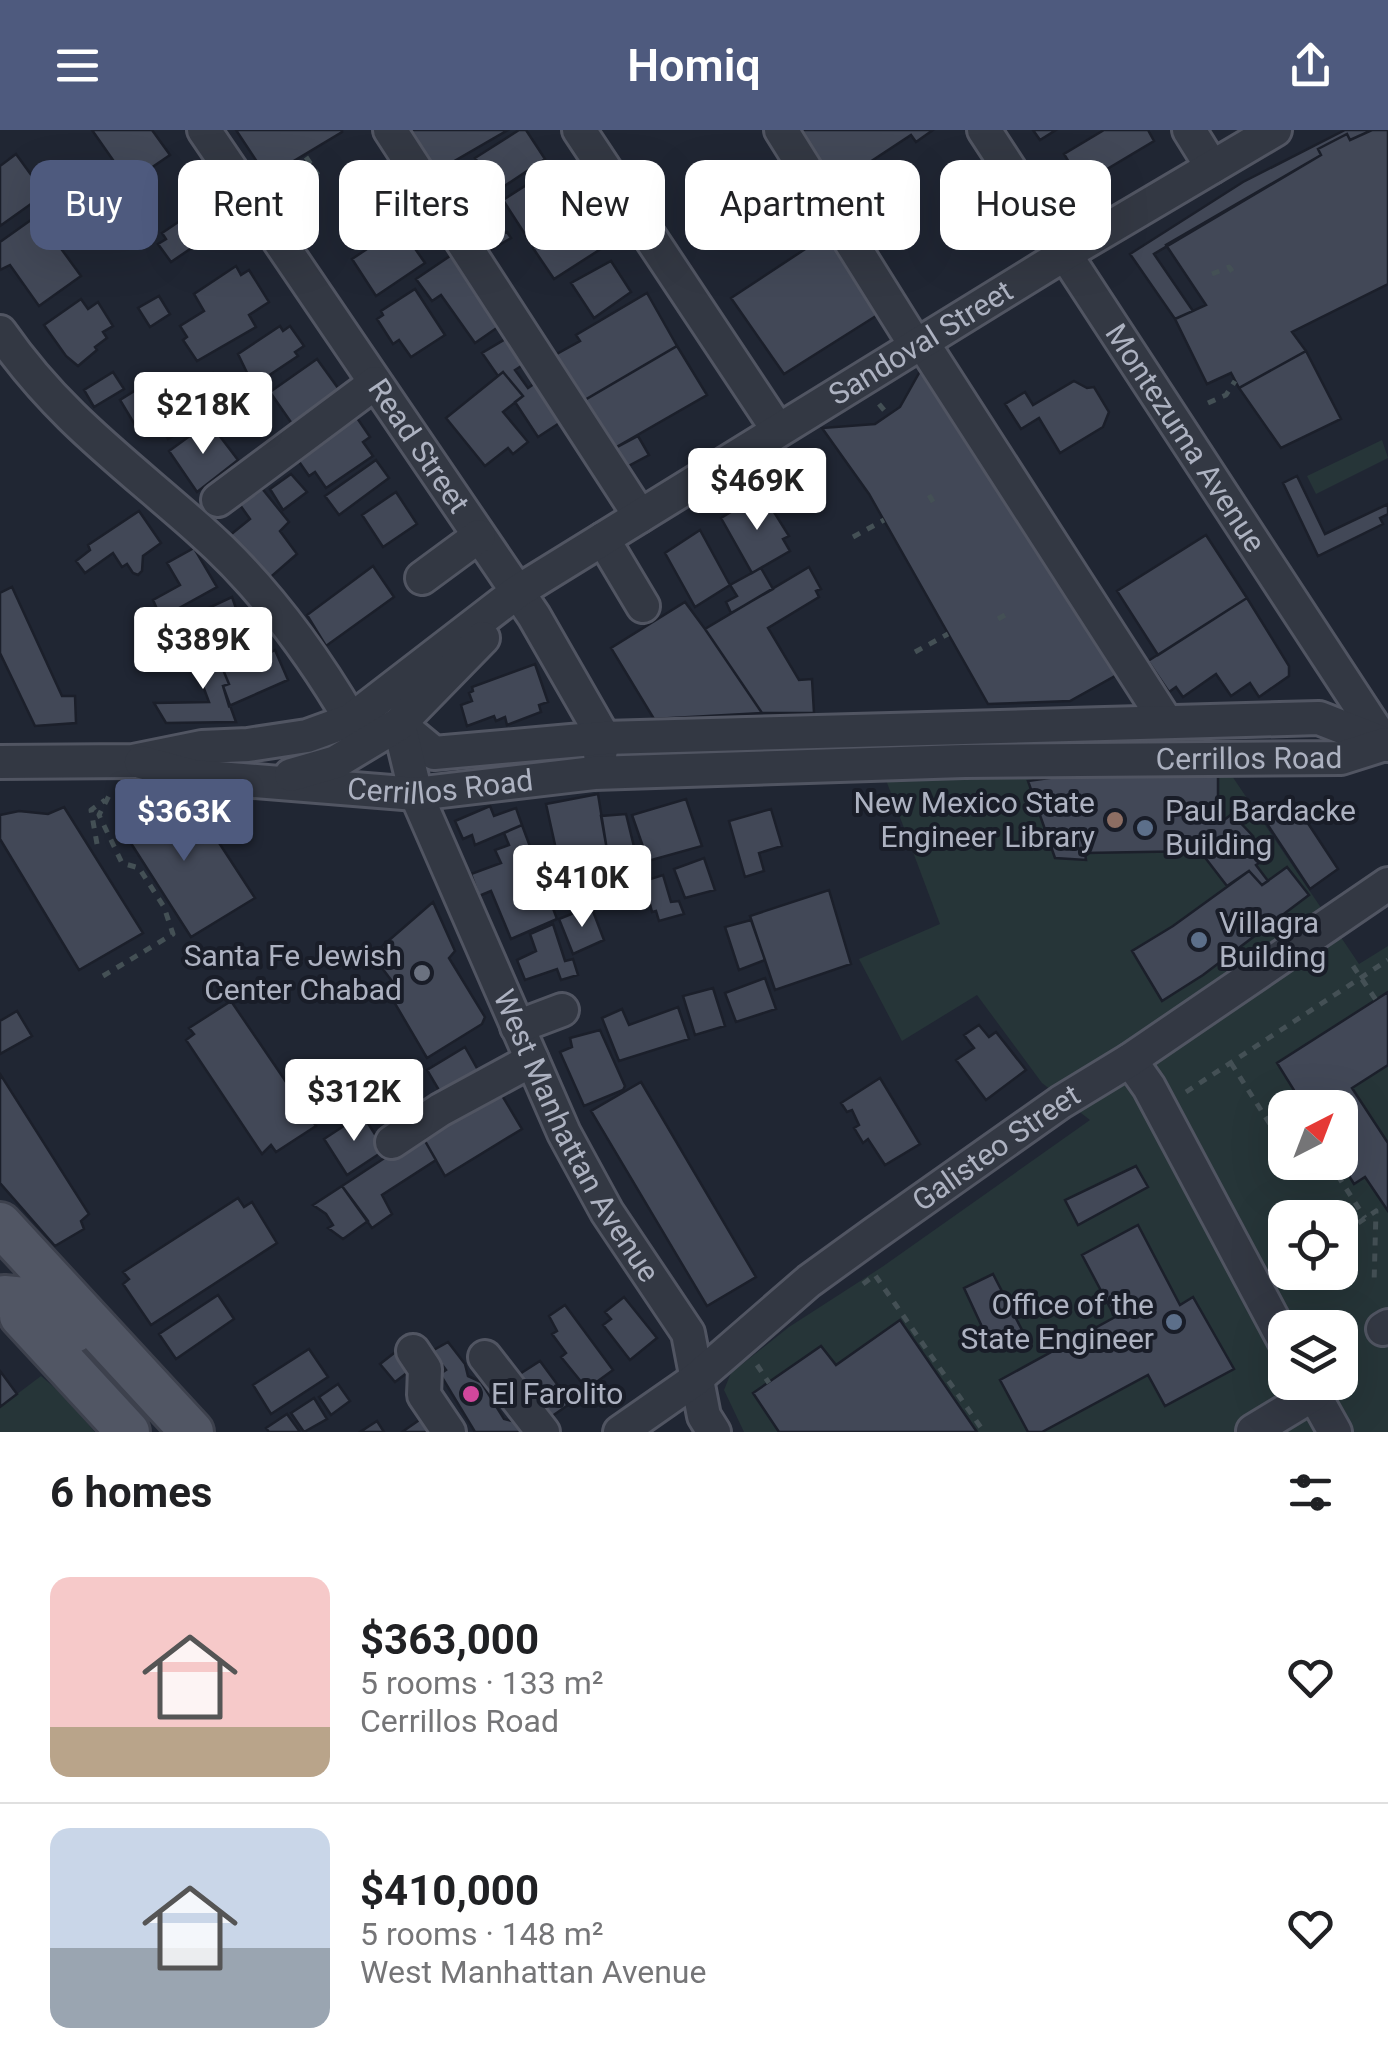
<!DOCTYPE html>
<meta charset="utf-8">
<style>
body{margin:0;font-family:Roboto,sans-serif;background:#f6f6f6;color:#202124;height:100vh;display:flex;flex-direction:column;font-size:38px;white-space:nowrap}
*{box-sizing:border-box;margin:0}
p{font-size:32px;color:#757577}
.icon{flex:none;width:55px;height:55px;fill:none;stroke:currentColor;stroke-width:2;stroke-linecap:round;stroke-linejoin:round}
.map{position:relative;height:1302px;overflow:hidden}
.sheet{display:flex;flex-direction:column;background:#fff;flex:1}
.sheet>*{flex:none}
.guide{position:absolute;left:30px;top:30px;width:1330px;height:90px;display:flex;gap:20px}
.needle{width:65px;rotate:42deg}
.tools{position:absolute;left:1268px;top:960px;display:grid;gap:20px}
.tools a{display:grid;place-items:center;width:90px;height:90px;border-radius:20px;background:#fff;box-shadow:0 10px 40px #0002;font-size:50px}
.price{position:absolute;translate:-50% -85px;padding:0 22px;border-radius:10px;background:#fff;color:#222;font-size:32px;line-height:65px;filter:drop-shadow(0 2px 5px #0008)}
.price::after{content:'';position:absolute;left:50%;top:60px;width:30px;height:22px;margin-left:-15px;background:inherit;clip-path:polygon(0 0,100% 0,50% 100%)}
.price.active{background:#4e5a7e;color:#fff}
ul{padding:0;list-style:none}
li{display:flex;align-items:center;gap:30px;height:250px;padding:0 50px}
li+li{border-top:2px solid #e0e0e0}
li span{display:grid;place-items:center;flex:none;width:280px;height:200px;border-radius:20px;color:#555}
li>.icon{margin-inline-start:auto}
span .icon{width:120px;height:120px;fill:#fffc;stroke-width:1}
li b{font-size:42px}
h2{display:flex;justify-content:space-between;align-items:center;height:120px;padding:0 50px;font-size:42px}
.tag{padding:0 35px;border-radius:20px;background:#fff;box-shadow:0 10px 40px #0002;font-size:35px;line-height:90px}
.tag.active{background:#4e5a7e;color:#fff}
header{display:flex;justify-content:space-between;align-items:center;height:130px;padding:0 50px;background:#4e5a7e;color:#fff;font-size:45px;font-weight:600}
.map>svg:first-child{display:block}
.green{fill:#263538;fill-rule:evenodd}
.building{fill:#424857;stroke:#1b1f2a;stroke-width:2.5}
.lines{fill:none;stroke-linecap:round;stroke-linejoin:round}
.minor-casing{stroke:#515562;stroke-width:38}
.major-casing{stroke:#3d414d;stroke-width:48}
.path{stroke:#445055;stroke-width:5;stroke-dasharray:8 8;stroke-linecap:butt}
.minor{stroke:#333843;stroke-width:32}
.major{stroke:#515664;stroke-width:42}
.education-dot{fill:#8d6e63;stroke:#191d28;stroke-width:4}
.service-dot{fill:#5c6f8a;stroke:#191d28;stroke-width:4}
.worship-dot{fill:#6b7280;stroke:#191d28;stroke-width:4}
.hotel-dot{fill:#d1479c;stroke:#191d28;stroke-width:4}
.labels{text-anchor:middle;stroke-width:8;stroke-linejoin:round;paint-order:stroke}
.street-label{font-size:30px;fill:#adb2c1;stroke:#191d28}
.poi-label{font-size:30px;fill:#adb2c1;stroke:#191d28;text-anchor:end}
</style>
<header><svg class="icon" aria-label="menu" viewBox="0 0 24 24"><path d="M4 6h16M4 12h16M4 18h16"/></svg>Homiq<svg class="icon" aria-label="share" viewBox="0 0 24 24"><path d="M12 15V3M7 8l5-5 5 5M5 13v7h14v-7"/></svg></header>
<div class="map">
<svg width="1388" height="1302" viewBox="0 0 1388 1302">
<rect width="100%" height="100%" fill="#202633"/>
<path class="green" d="M1382,310L1388,328L1316,364L1307,346Z
M1230,643L1359,834L1388,816V1302H744L724,1260L731,1243L789,1197L882,1137L1090,990L1042,953L977,865L902,911L859,829L940,794L886,650L1012,644ZM1285,978H1340V1032H1285ZM1285,1088H1340V1142H1285ZM1285,1198H1340V1252H1285Z
M41,1246L63,1265L95,1302H0V1277Z"/>
<path class="building" d="M92,0H152L170,25L129,53Z
M236,0H342V2L267,47Z
M400,0H508L425,48Z
M519,0H526L545,29L497,61L475,28Z
M793,0H933L916,12L911,5L829,59Z
M1033,0H1056L1040,10Z
M1104,0H1148L1154,11L1082,54L1064,24Z
M1345,0H1372L1350,10L1347,4L1318,19L1321,25L1154,124L1193,181L1175,189L1130,124L1243,52Z
M1372,0H1388V154L1292,202L1306,221L1239,258L1231,243L1207,254L1175,189L1206,175L1166,115L1321,25L1318,19L1347,4L1350,10Z
M16,24L45,64L0,96V36Z
M111,31L126,55L102,72L86,51Z
M553,38L580,80L530,112L503,70Z
M202,76L218,100L171,132L158,114L166,109L162,103Z
M45,80L53,92L46,98L81,146L39,176L10,135L0,140V112Z
M431,80L429,89L407,103L403,98Z
M489,81L503,104L507,102L511,108L482,125L464,96Z
M585,83L607,115L554,149L533,118Z
M400,97L425,133L376,166L352,129Z
M834,100L887,179L784,244L731,168Z
M453,124L501,195L475,213L441,165L432,171L416,149Z
M611,131L631,162L594,188L571,153Z
M236,136L241,145L249,140L269,172L249,185L256,197L197,231L183,210L187,207L180,196L204,181L194,164Z
M415,159L445,205L411,227L399,210L393,214L377,189L383,185L381,181Z
M647,163L677,216L583,271L555,225L580,211L576,205Z
M159,166L170,184L150,197L138,178Z
M81,169L88,179L98,172L113,196L103,202L107,208L95,217L97,220L78,236L66,226L44,195Z
M280,196L283,201L290,196L304,216L295,222L298,226L256,254L254,249L251,251L238,224Z
M512,205L529,231L515,240L528,258L541,249L567,288L538,307L515,272L523,266L503,242L498,246L482,223Z
M677,216L707,265L606,323L578,274Z
M1306,221L1341,289L1281,318L1239,258Z
M317,229L343,265L295,298L270,262Z
M923,236L1122,542L1070,571L988,574L869,364L822,298L875,294L900,277Z
M113,242L124,259L94,277L84,260Z
M503,242L523,266L503,282L528,312L513,324L508,318L485,336L446,288Z
M213,243L236,283L218,293L195,254Z
M160,245L178,274L138,300L120,270Z
M1074,251L1087,258L1094,257L1109,282L1103,297L1060,323L1039,288L1021,299L1005,274L1025,262L1033,275Z
M200,269L209,285L168,309L160,294Z
M353,282L370,307L363,312L373,326L326,358L315,342L309,346L293,323Z
M209,292L238,330L197,362L169,321Z
M638,306L649,325L617,342L606,323Z
M376,330L389,348L339,385L325,366Z
M291,344L307,362L283,380L270,359Z
M1297,346L1325,404L1388,374V384L1380,388L1383,394L1318,426L1283,353Z
M256,351L289,392L280,401L297,424L265,452L229,406L250,389L240,375Z
M396,362L417,394L383,417L362,385Z
M762,363L789,406L783,409L790,421L752,443L721,388Z
M139,381L161,413L143,426L142,441L138,445L133,443L127,434L122,437L113,423L85,443L76,431L90,420L88,415Z
M700,400L730,455L695,477L665,423Z
M1206,405L1247,468L1158,525L1117,461Z
M194,418L217,457L161,488L153,470L180,455L167,433Z
M373,436L394,467L326,516L307,485Z
M809,437L821,459L816,461L819,467L768,498L799,550L812,549L814,583H762L705,499Z
M761,438L773,459L731,483L726,472L737,466L730,455Z
M12,457L62,566H75L76,593L35,596L0,523V463Z
M232,467L237,481L242,480L247,495L252,493L260,509L265,507L271,522L275,520L288,550L229,576L223,556L229,554L209,506L200,510L189,487Z
M1247,468L1289,536V546L1259,567L1250,553L1231,566L1216,544L1183,567L1176,557L1169,562L1148,531Z
M685,472L705,499L762,583L654,589L611,518Z
M209,506L229,554L223,556L236,592L166,593L154,573L209,572L200,548L205,546L190,514Z
M535,534L548,572L539,575L541,582L507,595L505,587L496,591L494,586L467,596L461,575L472,571L469,563L473,561L472,557Z
M1218,643V683L1224,690L1232,684L1253,706L1249,709L1265,729L1256,735L1268,751L1262,755L1249,741L1227,756L1200,721L1085,723L1086,730L1055,728L1028,651L1063,646Z
M598,664L607,720L604,728L565,737L559,733L546,674Z
M135,666L164,667L185,699L212,702L255,768L191,807L118,693L122,676Z
M1290,666L1338,739L1310,759L1262,686Z
M686,669L702,716L648,731L632,685Z
M490,676L494,686L516,678L522,695L475,715L472,705L463,709L455,691Z
M64,677L143,803L79,840L0,709V685L19,681L48,684Z
M771,679L782,716L759,723L764,741L745,747L729,691Z
M626,684L638,733L612,740L604,728L607,720L601,686Z
M522,695L557,789L511,809L491,761L479,766L471,744L501,733L495,720L509,715L504,703Z
M704,728L715,760L685,768L674,739Z
M1287,737L1309,765L1203,845L1162,871L1132,821L1173,796L1249,741L1262,755Z
M663,745L671,772L679,771L684,784L659,791L656,781L652,782L644,751Z
M829,760L851,834L775,860L750,786Z
M433,772L455,821L449,828L485,887L482,894L427,928L390,865L398,859L372,825Z
M591,776L604,810L573,824L559,789Z
M751,790L765,830L739,840L725,797Z
M553,794L565,831L573,829L578,845L561,850L557,839L525,850L517,830L536,821L530,804Z
M765,848L776,879L736,892L725,863Z
M713,858L725,896L695,905L683,866Z
M1388,862V935L1352,958L1388,1013V1081L1365,1047L1354,1054L1340,1031V978H1305L1277,933Z
M231,871L316,996L276,1022L271,1015L262,1024L186,910L194,904L189,898Z
M678,877L689,909L619,931L602,888L622,879L629,895Z
M17,881L32,906L0,924V891Z
M979,895L989,907L996,902L1026,940L986,970L956,930L974,918L964,905Z
M600,900L625,956L623,960L584,976L560,922L572,917L570,908Z
M465,917L483,949L446,972L427,940Z
M0,944L89,1084L81,1091L84,1099L55,1116L0,1053Z
M880,948L920,1014L885,1035L868,1009L863,1013L854,998L859,995L852,980L847,982L841,973Z
M641,952L756,1147L707,1176L591,981Z
M497,957L522,999L445,1046L421,1004Z
M362,984L385,1020L347,1045L324,1009Z
M421,1004L436,1030L382,1065L392,1084L372,1098L342,1056Z
M1136,1036L1148,1057L1078,1095L1065,1070Z
M342,1056L368,1091L343,1109L328,1098L333,1095L326,1084L313,1075Z
M238,1068L244,1077L252,1072L277,1113L151,1195L123,1154L129,1149L123,1142Z
M1138,1095L1180,1175L1193,1167L1234,1239L1165,1276L1148,1245L1042,1302H1028L1000,1250L1115,1187L1082,1125Z
M993,1144L1022,1200L991,1216L964,1158Z
M218,1165L234,1189L176,1229L159,1204Z
M624,1167L657,1208L630,1230L603,1195L611,1189L605,1182Z
M565,1175L613,1240L587,1259L561,1227L566,1223L552,1204L557,1201L549,1186Z
M900,1190L977,1302H779L753,1263L821,1216L836,1235Z
M448,1212L465,1234L468,1246L481,1252L504,1289L520,1293L529,1302H475L440,1244L446,1240L432,1221Z
M309,1219L328,1247L271,1284L253,1255Z
M398,1220L412,1239L395,1252L380,1234Z
M540,1231L571,1273L545,1291L515,1247Z
M0,1241L17,1264L0,1277Z
M338,1254L350,1271L331,1285L319,1267Z
M314,1268L327,1289L304,1302L291,1283Z
M287,1284L300,1302H269L266,1298Z
M425,1286L434,1302H402Z
M377,1291L384,1302H360Z"/>
<g class="lines">
<g class="minor-casing">
<g id="minor">
<path id="s1" d="M204,0L534,486L604,608L600,624"/>
<path d="M390,0L640,386"/>
<path d="M579,0L778,300"/>
<path d="M781,0L916,216"/>
<path id="s2" d="M984,0L1385,614"/>
<path d="M1189,0L1212,37"/>
<path d="M0,202C59,287 125,333 200,400C259,452 311,522 351,590"/>
<path d="M922,212L1165,590"/>
<path d="M218,370L375,253"/>
<path d="M603,409L643,476"/>
<path d="M422,448L479,406"/>
<path d="M399,594L434,623L604,608L1319,588L1388,615"/>
<path id="s3" d="M399,594L416,664L564,1003L607,1082L688,1203L704,1286L714,1302"/>
<path id="s4" d="M0,632L133,631L202,617L248,615L307,606L351,590L517,462L1065,124L1275,0"/>
<path id="s5" d="M141,632L193,646L416,664L594,643L964,631L1341,628L1385,614"/>
<path d="M291,645L336,632L399,594L483,508"/>
<path d="M517,897L562,880"/>
<path d="M1130,930L1149,957L1285,1212"/>
<path d="M392,1012L440,980L532,930"/>
<path d="M1383,1199L1388,1196"/>
<path d="M413,1221L425,1239L424,1265L449,1302"/>
<path d="M485,1227L543,1302"/>
<path d="M1307,1252L1335,1302"/>
<path d="M1253,1301L1314,1264"/>
<path id="s6" d="M620,1302L696,1249L809,1151L874,1104L1061,972L1130,930L1388,754"/>
</g>
</g>
<g class="major-casing">
<path id="major" d="M0,1094L192,1302
M4,1167L46,1171L74,1201
M21,1186L128,1302"/>
</g>
<path class="path" d="M306,27L318,45
M1212,144L1229,137L1237,148
M1208,273L1226,265L1235,251
M879,274L888,285
M929,365L935,375
M853,407L884,390
M998,489L1010,482
M915,522L948,504
M174,671L193,694L215,700
M97,714L91,680L105,670
M1353,836L1376,870
M103,846L173,804L164,777L139,738L122,733L99,685L112,660
M1231,933L1282,1013
M1186,962L1388,830
M1329,1032L1365,1088
M1345,1102L1376,1081L1374,1155
M863,1154L875,1145L984,1302
M757,1235L769,1253"/>
<use href="#minor" class="minor"/>
<use href="#major" class="major"/>
</g>
<circle class="education-dot" cx="1115" cy="690" r="10"/>
<g class="service-dot">
<circle cx="1145" cy="698" r="10"/>
<circle cx="1199" cy="810" r="10"/>
<circle cx="1174" cy="1192" r="10"/>
</g>
<circle class="worship-dot" cx="422" cy="843" r="10"/>
<circle class="hotel-dot" cx="471" cy="1264" r="10"/>
<g class="labels">
<g class="street-label">
<text dy="10" stroke="none"><textPath href="#s4" startOffset="1040">Sandoval Street</textPath></text>
<text dy="10" stroke="none"><textPath href="#s2" startOffset="368">Montezuma Avenue</textPath></text>
<text dy="10" stroke="none"><textPath href="#s1" startOffset="382">Read Street</textPath></text>
<text dy="10" stroke="none"><textPath href="#s5" startOffset="1112">Cerrillos Road</textPath></text>
<text dy="10" stroke="none"><textPath href="#s5" startOffset="302">Cerrillos Road</textPath></text>
<text dy="10" stroke="none"><textPath href="#s3" startOffset="450">West Manhattan Avenue</textPath></text>
<text dy="10" stroke="none"><textPath href="#s6" startOffset="472">Galisteo Street</textPath></text>
</g>
<g class="poi-label">
<text x="1095" y="683">New Mexico State<tspan x="1095" dy="34">Engineer Library</tspan></text>
<text x="1165" y="691" text-anchor="start">Paul Bardacke<tspan x="1165" dy="34">Building</tspan></text>
<text x="1219" y="803" text-anchor="start">Villagra<tspan x="1219" dy="34">Building</tspan></text>
<text x="402" y="836">Santa Fe Jewish<tspan x="402" dy="34">Center Chabad</tspan></text>
<text x="1154" y="1185">Office of the<tspan x="1154" dy="34">State Engineer</tspan></text>
<text x="491" y="1274" text-anchor="start">El Farolito</text>
</g>
</g>
</svg>
<div class="tools">
<a><svg class="needle" viewBox="-14 -14 28 28"><path d="M0-13l5 13h-10z" fill="#e53935"/><path d="M0 13l5-13h-10z" fill="#757577"/></svg></a>
<a><svg class="icon" aria-label="locate" viewBox="0 0 24 24"><circle cx="12" cy="12" r="6"/><path d="M12 2v4M12 18v4M2 12h4M18 12h4"/></svg></a>
<a><svg class="icon" aria-label="layers" viewBox="0 0 24 24"><path d="M12 4l9 5-9 5-9-5zM3 14l9 5 9-5"/></svg></a>
</div>
<b class="price" style="left:203px;top:327px">$218K</b>
<b class="price" style="left:757px;top:403px">$469K</b>
<b class="price" style="left:203px;top:562px">$389K</b>
<b class="price active" style="left:184px;top:734px">$363K</b>
<b class="price" style="left:582px;top:800px">$410K</b>
<b class="price" style="left:354px;top:1014px">$312K</b>
<div class="guide">
<a class="tag active">Buy</a>
<a class="tag">Rent</a>
<a class="tag">Filters</a>
<a class="tag">New</a>
<a class="tag">Apartment</a>
<a class="tag">House</a>
</div>
</div>
<section class="sheet">
<h2>6 homes<svg class="icon" aria-label="filters" viewBox="0 0 24 24"><path d="M4 7h16M4 17h16"/><circle cx="9" cy="7" r="2"/><circle cx="15" cy="17" r="2"/></svg></h2>
<ul>
<li><span style="background:linear-gradient(#f6c9c9 75%,#b9a48a 0)"><svg class="icon" aria-label="home" viewBox="0 0 24 24"><path d="M3 11l9-7 9 7M6 9v11h12V9"/></svg></span><div><b>$363,000</b><p>5 rooms · 133 m²</p><p>Cerrillos Road</p></div><svg class="icon" aria-label="heart" viewBox="0 0 24 24"><path d="M12 20l-8-8c-3-5 5-10 8-4 3-6 11-1 8 4z"/></svg></li>
<li><span style="background:linear-gradient(#c9d6e8 60%,#9aa5b1 0)"><svg class="icon" aria-label="home" viewBox="0 0 24 24"><path d="M3 11l9-7 9 7M6 9v11h12V9"/></svg></span><div><b>$410,000</b><p>5 rooms · 148 m²</p><p>West Manhattan Avenue</p></div><svg class="icon" aria-label="heart" viewBox="0 0 24 24"><path d="M12 20l-8-8c-3-5 5-10 8-4 3-6 11-1 8 4z"/></svg></li>
</ul>
</section>
